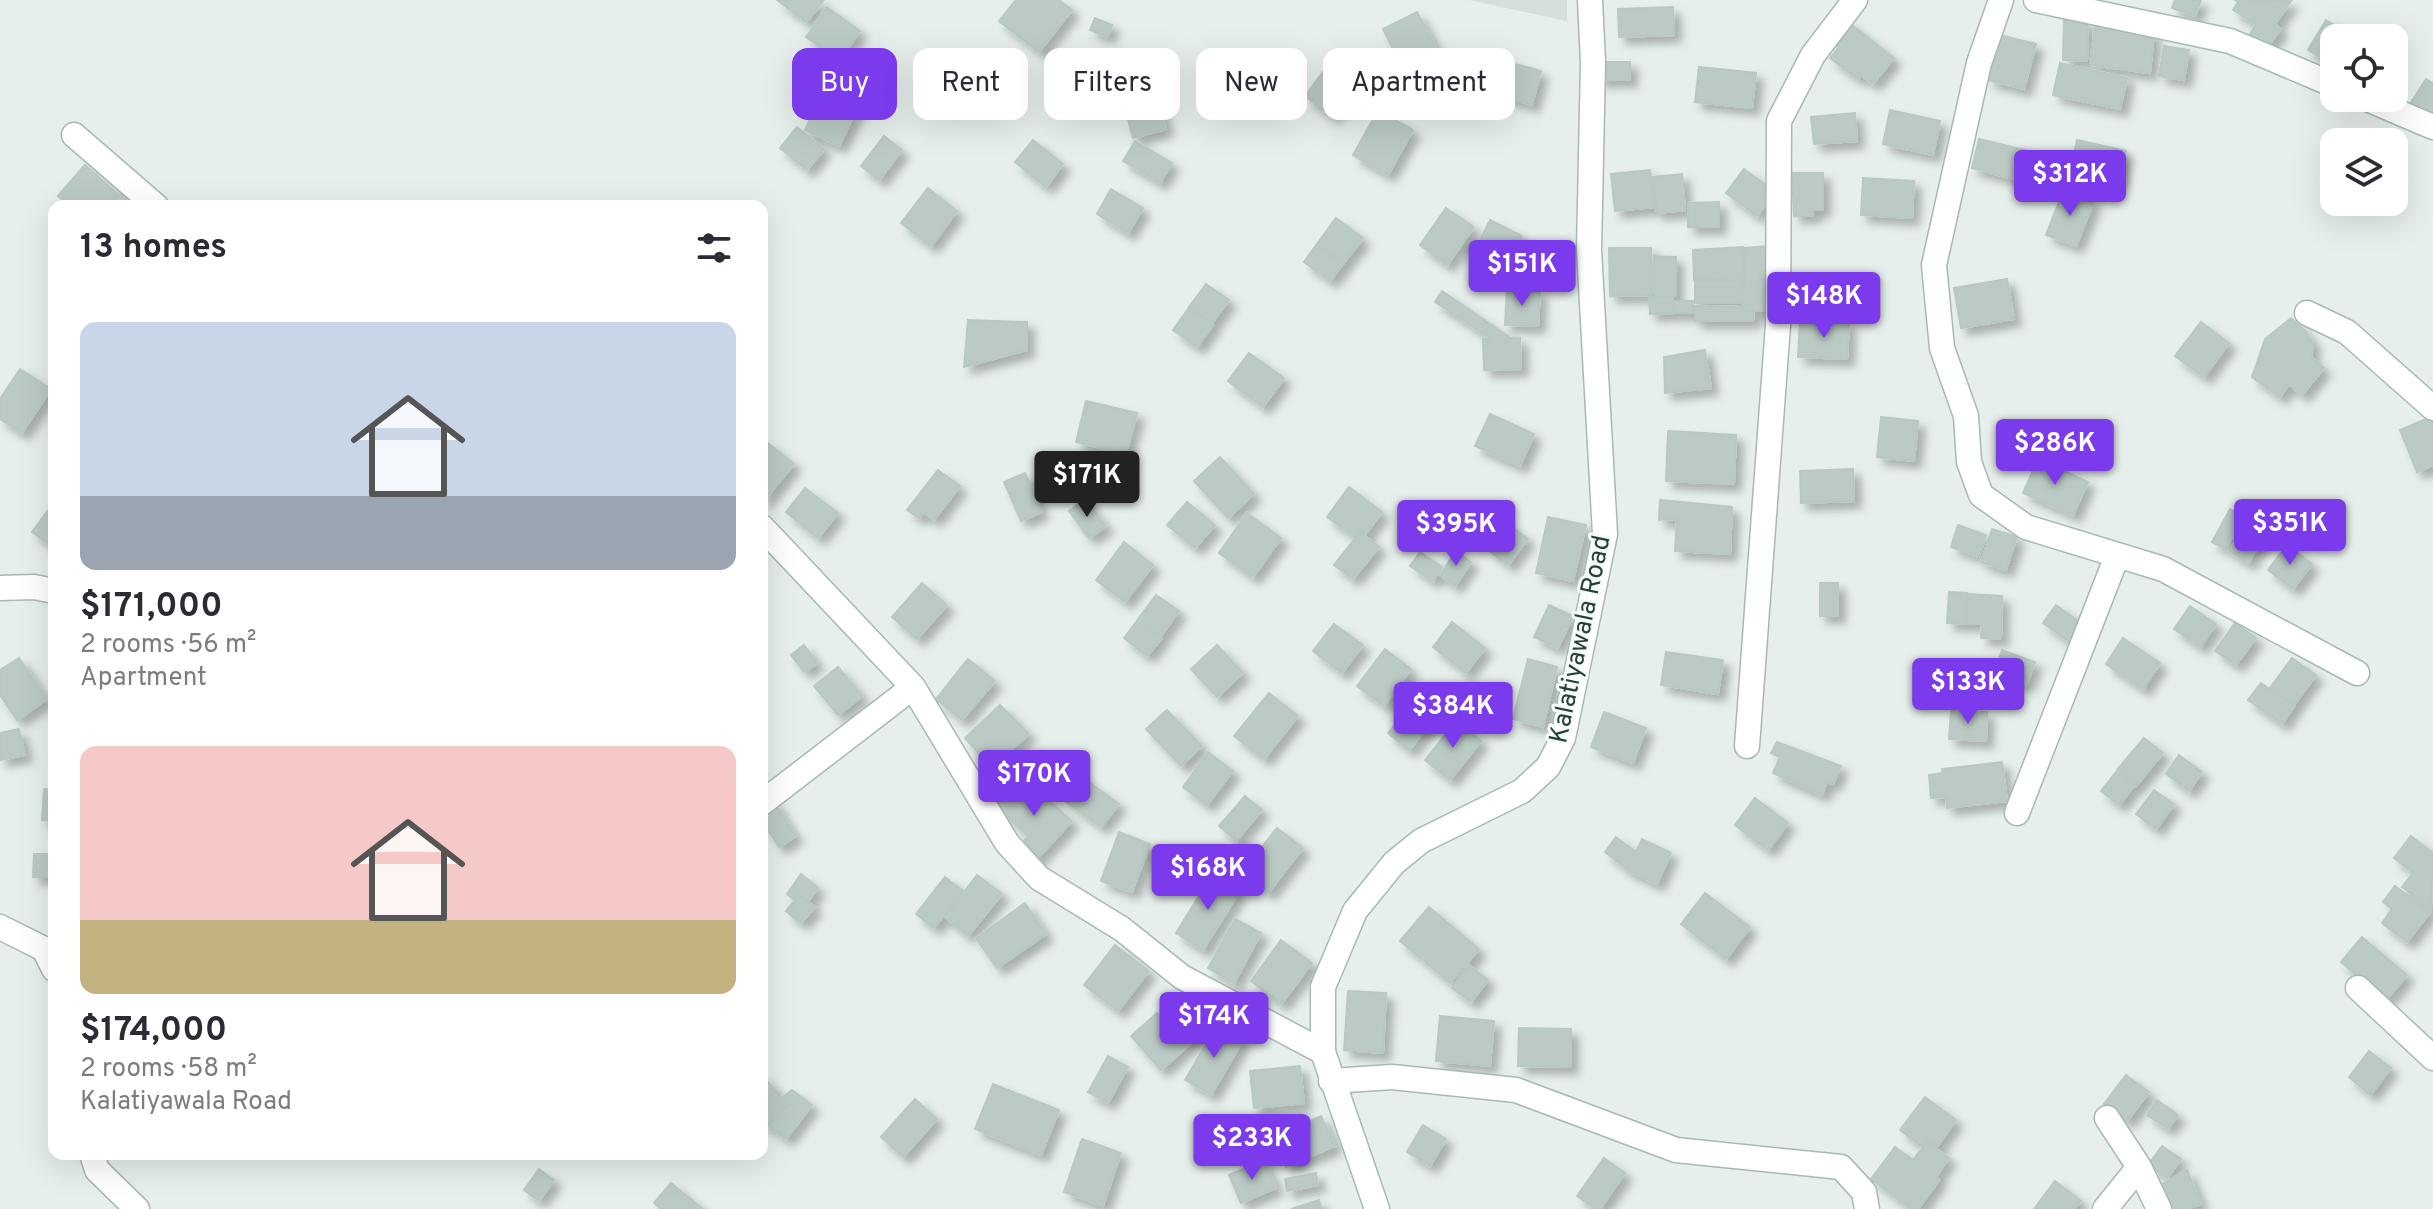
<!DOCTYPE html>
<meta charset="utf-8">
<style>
body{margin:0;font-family:Overpass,sans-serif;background:#f2f2f3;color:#2b2b33;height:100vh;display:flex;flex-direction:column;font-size:30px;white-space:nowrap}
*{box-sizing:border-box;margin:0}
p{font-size:26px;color:#7c7c81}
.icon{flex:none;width:44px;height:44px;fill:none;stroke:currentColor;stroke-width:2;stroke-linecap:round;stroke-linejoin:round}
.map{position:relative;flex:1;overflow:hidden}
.sheet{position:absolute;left:48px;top:200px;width:720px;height:960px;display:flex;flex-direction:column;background:#fff;border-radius:16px;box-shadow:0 8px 32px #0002}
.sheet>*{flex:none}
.guide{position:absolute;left:792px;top:48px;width:760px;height:72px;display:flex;gap:16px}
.buttons{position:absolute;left:2320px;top:24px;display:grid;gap:16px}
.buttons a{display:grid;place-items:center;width:88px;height:88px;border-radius:16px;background:#fff;box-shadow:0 8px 32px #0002;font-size:40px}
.price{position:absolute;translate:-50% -68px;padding:0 18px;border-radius:8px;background:#7c3aed;color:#fff;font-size:26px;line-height:52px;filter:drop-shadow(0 2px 4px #0008)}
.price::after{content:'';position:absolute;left:50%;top:48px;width:24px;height:18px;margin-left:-12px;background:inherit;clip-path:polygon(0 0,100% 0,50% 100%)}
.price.on{background:#222;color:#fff}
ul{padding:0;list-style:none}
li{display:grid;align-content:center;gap:16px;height:424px;padding:0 32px}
li span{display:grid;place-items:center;height:248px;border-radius:16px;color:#555}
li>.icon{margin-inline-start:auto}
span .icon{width:144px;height:144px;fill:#fffc;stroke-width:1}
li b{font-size:34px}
h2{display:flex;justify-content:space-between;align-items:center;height:96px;padding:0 32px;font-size:34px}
.pill{padding:0 28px;border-radius:16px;background:#fff;box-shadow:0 8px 32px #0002;font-size:28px;line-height:72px}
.pill.on{background:#7c3aed;color:#fff}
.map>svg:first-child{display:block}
.built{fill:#d4dfda}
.building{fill:#bbcac4;stroke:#b8c9c2;stroke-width:2;filter:url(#shadow)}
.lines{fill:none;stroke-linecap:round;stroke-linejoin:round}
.street-casing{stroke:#a8b8b2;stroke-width:27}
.secondary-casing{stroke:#a4bbb3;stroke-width:27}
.street{stroke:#fff;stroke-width:24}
.secondary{stroke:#fff;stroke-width:24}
.labels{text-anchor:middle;stroke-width:6;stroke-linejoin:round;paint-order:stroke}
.street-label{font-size:26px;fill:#24423a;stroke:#f7fbf9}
</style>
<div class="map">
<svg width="2433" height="1209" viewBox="0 0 2433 1209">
<defs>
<filter id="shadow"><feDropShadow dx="7" dy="7" stdDeviation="4" flood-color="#0004"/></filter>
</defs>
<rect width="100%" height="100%" fill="#e6efeb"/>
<path class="built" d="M1469,0H1567V21Z"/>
<path class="building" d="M777,0H824L806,22Z
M1016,0H1059L1072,10L1039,52L999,21Z
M2175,0H2201L2195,16L2172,8Z
M2235,0L2291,1L2275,24L2281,29L2266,49L2248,37L2256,25L2233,10L2238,2Z
M827,7L860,31L839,60L806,37Z
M1673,7L1674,35L1619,37L1618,9Z
M1417,12L1437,50L1402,68L1383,29Z
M1095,18L1112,25L1107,37L1090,30Z
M2064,20L2088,21L2087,61L2063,60Z
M2326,20L2357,38H2334V65L2308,50Z
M1847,21L1894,58L1873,84L1861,75L1858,79L1830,58L1839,47L1831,41Z
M2095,25L2154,32L2150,73L2090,65Z
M2000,35L2036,44L2024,89L1988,80Z
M2164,46L2189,50L2184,80L2159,76Z
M1491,57L1541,71L1532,105L1481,90Z
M1331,61L1359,83L1332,117L1305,96Z
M1597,62H1630V80H1598Z
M2060,63L2127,78L2120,109L2053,95Z
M1699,67L1756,73L1752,108L1695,102Z
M2426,79L2433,83V119L2410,104Z
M825,87L859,104L839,146L805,130Z
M1158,99L1166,129L1133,138L1125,108Z
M1378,110L1413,130L1388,175L1353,155Z
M1890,110L1940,121L1933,155L1883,144Z
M1855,113L1857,141L1814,144L1811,117Z
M797,127L824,149L807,170L780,148Z
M884,136L902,150L879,180L861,166Z
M1979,139L2037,153L2029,183L1972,168Z
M1033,140L1063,164L1046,187L1015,162Z
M2077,140L2126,151L2120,181L2071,170Z
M1135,141L1172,163L1160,183L1123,161Z
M85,165L117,193L106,206H69L58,196Z
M1744,169L1775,192L1757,216L1726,193Z
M1650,170L1654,207L1615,211L1611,174Z
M1792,173H1823V210H1813V216H1794Z
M1682,174L1685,210L1657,213L1653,177Z
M1863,178L1914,181L1912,218L1861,215Z
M928,188L957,211L931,246L901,223Z
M1111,189L1143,208L1128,233L1097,214Z
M2064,189L2094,201L2076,246L2046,235Z
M120,193L134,206H109Z
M1719,202V227H1688V203Z
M1446,208L1474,227L1447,265L1420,245Z
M1336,218L1363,238L1344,263L1317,244Z
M1490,220L1522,236L1510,260L1478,244Z
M1317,244L1343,264L1330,281L1304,262Z
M1768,246L1767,311H1743L1745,248Z
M1743,247L1744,278L1694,280L1693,250Z
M1609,248H1651L1652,295L1610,296Z
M1654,256L1676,257V296H1655Z
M2007,279L2014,319L1961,328L1954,288Z
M1800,280L1830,281V310H1799Z
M1695,281H1741V303H1695Z
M1206,284L1229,300L1212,323L1189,307Z
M1507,289L1540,291L1538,326L1505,325Z
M1442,291L1511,338H1520L1521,369L1484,370L1483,339H1491L1435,302Z
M1649,297H1673V313L1650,314Z
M1675,301H1693V313H1675Z
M1695,306L1742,307L1741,312H1754L1753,321H1695Z
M1189,308L1213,325L1197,347L1173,330Z
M2291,318L2306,332L2313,343L2311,357L2324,368L2302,395L2289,384L2280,397L2252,377L2265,339Z
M968,320L1027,322V350L964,367Z
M1800,320L1849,322L1847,359L1798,357Z
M2201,322L2229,343L2204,377L2175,356Z
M1705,350L1711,388L1665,393L1664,357Z
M1249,353L1284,378L1263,407L1228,381Z
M20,369L51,389L22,433L0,419V399Z
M1086,401L1137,413L1126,454L1076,442Z
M1490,414L1534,434L1520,466L1475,446Z
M2433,416V465L2417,472L2400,430Z
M1881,417L1918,421L1914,461L1877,457Z
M1668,431L1736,435L1734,484L1666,481Z
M768,443L794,464L762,503V450Z
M1220,457L1254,494L1228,518L1194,481Z
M2038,459L2088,482L2073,515L2023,493Z
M1853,469L1854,501L1801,503L1800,471Z
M938,470L960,486L934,520L924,512L919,518L907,510Z
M1025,473L1042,512L1021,521L1004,482Z
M1349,487L1382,512L1366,534L1360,530L1355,537L1327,517Z
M805,488L838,513L818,538L786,512Z
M1085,499L1106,526L1089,538L1069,511Z
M1660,500L1732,507L1730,554L1675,551L1677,519L1659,520Z
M54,502V548L32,532Z
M1187,502L1215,525L1195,548L1167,525Z
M2230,509L2244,517L2226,549L2212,542Z
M1247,513L1281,538L1253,577L1219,553Z
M1548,517L1586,525L1573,581L1536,573Z
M2249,519L2269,531L2248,563L2229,551Z
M1508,524L1528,539L1508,565L1488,550Z
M1958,525L1986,535L1979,557L1951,547Z
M1992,529L2017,537L2006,570L1981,562Z
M1360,532L1379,547L1353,579L1334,565Z
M1124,542L1153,565L1125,602L1096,580Z
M2287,545L2312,564L2293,589L2268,570Z
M1456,551L1471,562L1455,586L1440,575Z
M1420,552L1442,567L1433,581L1410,566Z
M922,583L947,605L917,639L892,617Z
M1820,583H1838V616H1820Z
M1949,592L1967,593L1966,624L1947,623Z
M1968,594L2002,596L2001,639L1981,638L1982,624H1967Z
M1156,595L1179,611L1161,636L1138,619Z
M1549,605L1573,616L1558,648L1534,637Z
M2056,605L2084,625L2071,643L2043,623Z
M2190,606L2216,624L2200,647L2174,629Z
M1137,621L1161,639L1147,656L1124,638Z
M1452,622L1485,648L1466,673L1433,647Z
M2235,623L2256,638L2236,665L2215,651Z
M1334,624L1363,645L1342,673L1313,651Z
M2123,638L2160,663L2143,689L2106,664Z
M804,645L817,663L804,672L791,655Z
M1217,645L1243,673L1217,697L1191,669Z
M1385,649L1411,669L1384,706L1357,686Z
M2002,650L2035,662L2026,686L1993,674Z
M1666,652L1723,660L1718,694L1661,685Z
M19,658L47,699L17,720L0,695V670Z
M2292,658L2316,675L2294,705L2270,688Z
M968,659L995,681L962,720L936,699Z
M1528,659L1557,667L1543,727L1513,719Z
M838,667L862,696L838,715L814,686Z
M2261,683L2294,706L2282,724L2248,700Z
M1269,693L1298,716L1264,759L1234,736Z
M1418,698L1438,715L1409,750L1388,733Z
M1000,705L1029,734L991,768L965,738Z
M1167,710L1202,746L1181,766L1146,729Z
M1951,710L1987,712L1986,741L1949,739Z
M1604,712L1646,728L1633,763L1591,747Z
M1456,721L1481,741L1450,780L1425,760Z
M19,729L25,755L0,760V733Z
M2144,738L2163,753L2136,786L2117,770Z
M1777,742L1841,766L1833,784L1827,782L1822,795L1773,773L1780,757L1771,753Z
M1208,752L1233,771L1207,805L1183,787Z
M2179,755L2202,772L2189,791L2166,774Z
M2002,762L2007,801L1947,808L1946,797L1931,798L1929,775L1943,773L1942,769Z
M2116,772L2134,786L2119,805L2101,791Z
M1079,775L1119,804L1101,827L1062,799Z
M1022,777L1072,821L1035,861L1019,846L1028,836L996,807Z
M44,789L54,790V821L42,820Z
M2154,790L2174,804L2156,829L2136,814Z
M1245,796L1262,810L1236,841L1219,826Z
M1755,798L1788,823L1768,850L1735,825Z
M772,799L796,836L779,847L762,821V806Z
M1277,828L1303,848L1268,893L1242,872Z
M1119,832L1150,844L1132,892L1101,881Z
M2411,836L2433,853L2431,908L2402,887L2413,873L2394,858Z
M1616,837L1636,852L1642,839L1671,853L1657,884L1629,871L1605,852Z
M34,854H51V877H33Z
M801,874L818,888L808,901L799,894L794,900L787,894Z
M977,875L1002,894L968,936L945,917Z
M1212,875L1239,892L1203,950L1176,933Z
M945,877L963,891L934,928L916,914Z
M2395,886L2430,912L2407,942L2382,923L2392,909L2383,902Z
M1705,893L1750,927L1726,959L1681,924Z
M799,895L815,907L801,923L786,911Z
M1025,903L1046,934L997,968L976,938Z
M1429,907L1479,949L1450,983L1400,941Z
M1235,919L1261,933L1234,983L1208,968Z
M2362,937L2407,975L2386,1000L2341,962Z
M1281,940L1312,963L1281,1004L1251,981Z
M1115,945L1149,971L1118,1011L1084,985Z
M1469,965L1488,980L1471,1002L1452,988Z
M1348,991L1386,993L1383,1053L1344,1050Z
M1157,1013L1175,1033L1188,1021L1200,1035L1161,1070L1131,1036Z
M1440,1016L1494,1021L1490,1066L1436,1061Z
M1217,1025L1243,1040L1211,1095L1185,1080Z
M1519,1028L1571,1029V1067L1518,1066Z
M2369,1051L2391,1068L2370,1095L2349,1077Z
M1108,1056L1128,1067L1108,1103L1088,1092Z
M1300,1066L1304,1103L1254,1108L1250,1071Z
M762,1075L788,1105L762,1128Z
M2126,1075L2149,1092L2127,1121L2104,1104Z
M993,1084L1059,1110L1041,1155L975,1129Z
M792,1090L812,1105L786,1139L767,1125L790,1105L783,1097Z
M1925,1097L1956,1120L1937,1147L1926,1140L1921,1146L1900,1130Z
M915,1099L937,1119L903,1157L881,1137Z
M2157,1100L2178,1115L2168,1129L2147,1115Z
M1321,1116L1335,1146L1286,1167L1273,1137Z
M1423,1125L1446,1139L1430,1166L1407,1152Z
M1082,1139L1121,1153L1103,1206L1064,1192Z
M1927,1142L1949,1158L1936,1177L1939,1180L1918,1209H1911L1871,1179L1895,1147L1913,1160Z
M2162,1146L2181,1159L2167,1178L2148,1165Z
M1604,1158L1625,1173L1600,1209H1596L1577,1196Z
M1264,1160L1276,1188L1241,1203L1229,1175Z
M539,1169L554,1180L539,1201L524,1190Z
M2187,1170L2201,1204L2187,1209H2165L2156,1188Z
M1316,1173L1318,1185L1287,1191L1285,1179Z
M2055,1181L2081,1201L2074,1209H2034Z
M671,1183L702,1208L701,1209H661L654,1203Z
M1319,1200L1322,1209H1291Z"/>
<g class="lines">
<g class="street-casing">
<path id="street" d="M2001,0L1979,63L1934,265L1942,348L1966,416L1969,462L1981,495L2026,527L2163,569L2357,673
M74,135L156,206
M2307,313L2347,332L2433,408
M762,527L913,687L1007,843L1039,878L1122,929L1182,977L1323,1052
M0,588L34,587L54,591
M1747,746L1778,325L1779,121L1813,55L1855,0
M762,803L913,687
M2017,813L2117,556
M0,927L44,949L54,969
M2358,988L2433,1058
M1331,1081L1392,1077L1516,1090L1676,1150L1841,1167L1864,1192L1867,1209
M2107,1118L2139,1167L2159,1209
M92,1154L97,1170L137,1209
M2105,1209L2139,1167"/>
</g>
<g class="secondary-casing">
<path id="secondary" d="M2036,0L2230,41L2334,85
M2365,98L2433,127
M1377,1209L1323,1052V987L1355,911L1394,863L1421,841L1522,791L1548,767L1563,738L1605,534L1589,250L1593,62L1590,0"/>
</g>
<use href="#street" class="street"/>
<use href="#secondary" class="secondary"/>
</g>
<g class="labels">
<g class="street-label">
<text transform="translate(1579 639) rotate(-78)" y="9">Kalatiyawala Road</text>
</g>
</g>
</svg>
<div class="buttons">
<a><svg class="icon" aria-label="locate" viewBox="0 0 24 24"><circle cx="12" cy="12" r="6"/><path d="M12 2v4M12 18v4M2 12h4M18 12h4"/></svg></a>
<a><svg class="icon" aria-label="layers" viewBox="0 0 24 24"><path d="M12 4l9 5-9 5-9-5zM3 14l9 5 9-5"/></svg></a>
</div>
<b class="price" style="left:2070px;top:218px">$312K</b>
<b class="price" style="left:1522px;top:308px">$151K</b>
<b class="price" style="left:1824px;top:340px">$148K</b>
<b class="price" style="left:2055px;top:487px">$286K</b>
<b class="price on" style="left:1087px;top:519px">$171K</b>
<b class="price" style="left:2290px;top:567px">$351K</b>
<b class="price" style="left:1456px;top:568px">$395K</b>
<b class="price" style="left:1968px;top:726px">$133K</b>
<b class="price" style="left:1453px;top:750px">$384K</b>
<b class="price" style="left:1034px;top:818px">$170K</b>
<b class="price" style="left:1208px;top:912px">$168K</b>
<b class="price" style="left:1214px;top:1060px">$174K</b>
<b class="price" style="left:1252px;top:1182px">$233K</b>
<div class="guide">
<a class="pill on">Buy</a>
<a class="pill">Rent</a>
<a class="pill">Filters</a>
<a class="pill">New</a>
<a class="pill">Apartment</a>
</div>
<section class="sheet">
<h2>13 homes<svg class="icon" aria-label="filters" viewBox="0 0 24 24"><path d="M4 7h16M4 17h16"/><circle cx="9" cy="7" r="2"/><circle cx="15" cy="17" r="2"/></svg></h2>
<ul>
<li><span style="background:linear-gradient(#c9d6e8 70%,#9aa5b1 0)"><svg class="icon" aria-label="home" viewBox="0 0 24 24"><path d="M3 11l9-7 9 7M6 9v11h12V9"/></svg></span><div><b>$171,000</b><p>2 rooms · 56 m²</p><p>Apartment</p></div></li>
<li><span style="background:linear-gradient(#f6c9c9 70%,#c2b280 0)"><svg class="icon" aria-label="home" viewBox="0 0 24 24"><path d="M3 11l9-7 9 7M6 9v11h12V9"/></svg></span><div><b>$174,000</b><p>2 rooms · 58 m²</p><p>Kalatiyawala Road</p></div></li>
</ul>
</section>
</div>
